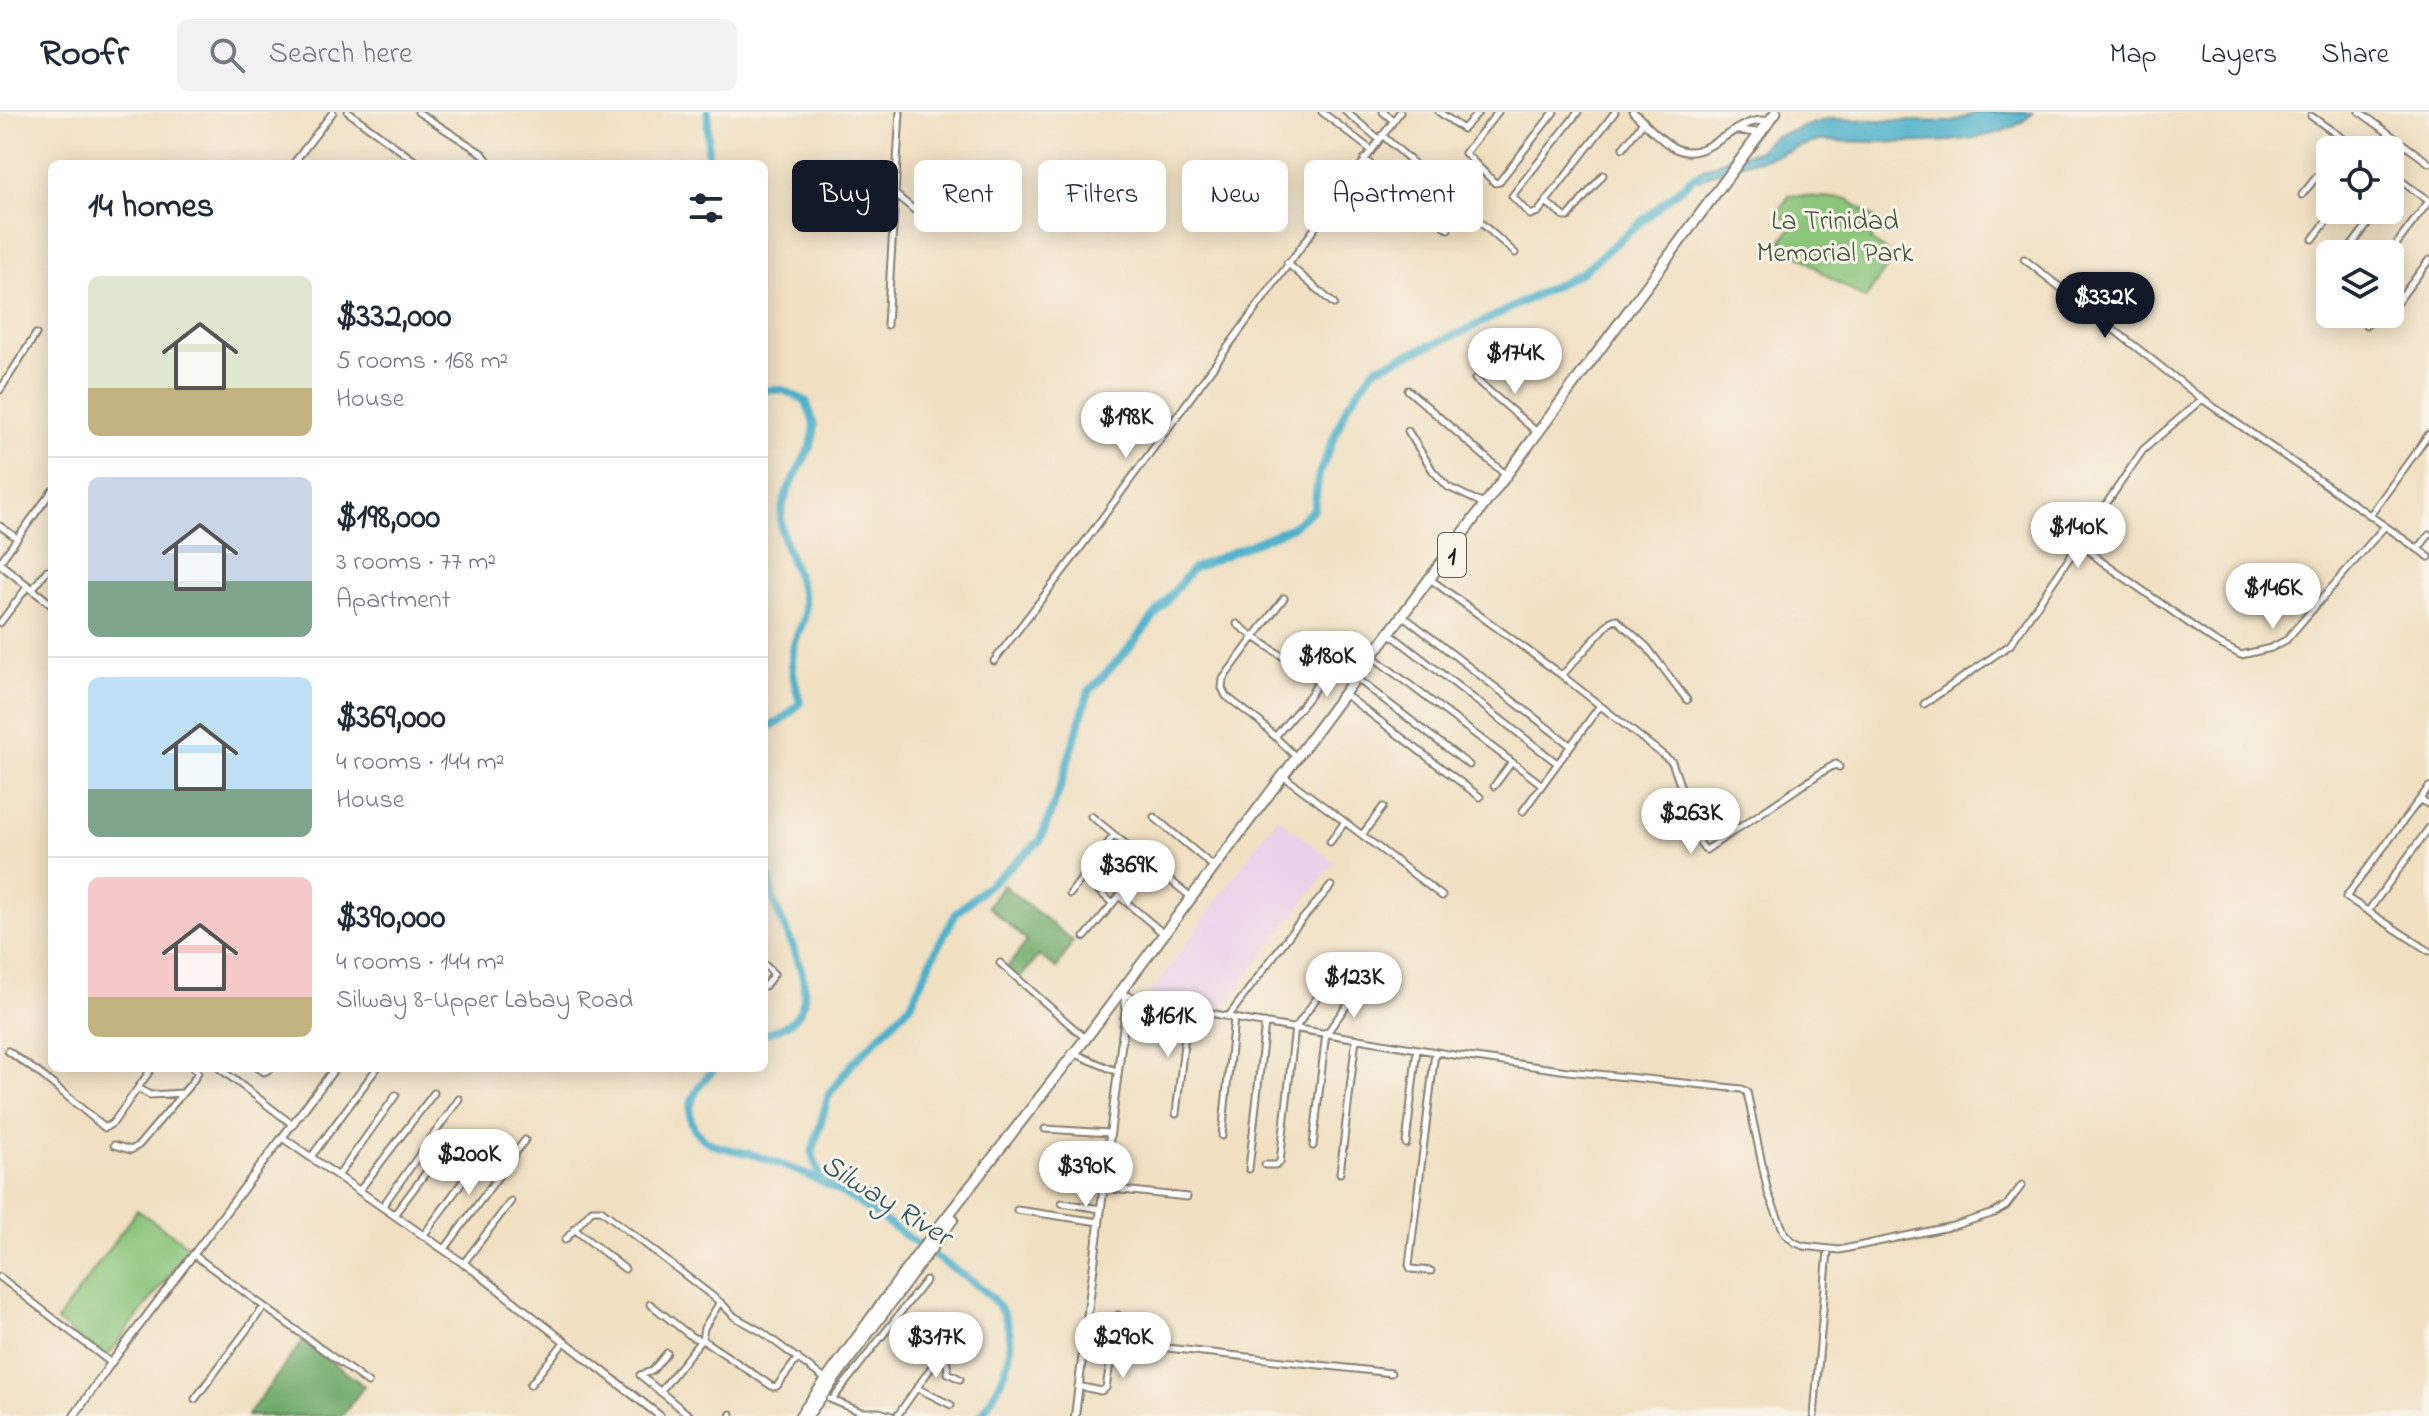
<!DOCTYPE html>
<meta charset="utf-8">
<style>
body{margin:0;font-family:"Indie Flower",sans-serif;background:#f2f2f3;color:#1f2937;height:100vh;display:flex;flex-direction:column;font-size:30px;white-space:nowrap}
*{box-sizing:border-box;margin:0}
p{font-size:26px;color:#747a83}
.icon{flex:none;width:44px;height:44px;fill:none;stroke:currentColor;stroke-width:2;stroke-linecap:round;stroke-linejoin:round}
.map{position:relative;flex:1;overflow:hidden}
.drawer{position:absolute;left:48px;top:48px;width:720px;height:912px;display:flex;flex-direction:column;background:#fff;border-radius:12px;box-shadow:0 4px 20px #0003}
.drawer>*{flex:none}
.hud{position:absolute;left:792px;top:48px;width:760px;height:72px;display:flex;gap:16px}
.fabs{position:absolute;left:2316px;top:24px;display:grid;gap:16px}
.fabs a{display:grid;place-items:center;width:88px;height:88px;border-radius:12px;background:#fff;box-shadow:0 4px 20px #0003;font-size:40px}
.price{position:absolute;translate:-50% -68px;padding:0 18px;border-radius:28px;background:#fff;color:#222;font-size:26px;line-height:52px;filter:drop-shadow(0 2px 4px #0008)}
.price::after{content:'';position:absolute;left:50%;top:48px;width:24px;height:18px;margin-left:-12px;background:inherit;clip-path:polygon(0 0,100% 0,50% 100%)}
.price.on{background:#111827;color:#fff}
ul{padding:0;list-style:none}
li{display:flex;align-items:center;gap:24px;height:200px;padding:0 40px}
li+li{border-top:2px solid #e0e1e3}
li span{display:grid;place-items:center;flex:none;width:224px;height:160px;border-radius:12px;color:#555}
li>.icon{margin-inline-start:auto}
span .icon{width:96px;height:96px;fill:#fffc;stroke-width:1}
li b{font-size:34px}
h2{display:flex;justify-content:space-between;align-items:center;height:96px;padding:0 40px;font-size:34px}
.pill{padding:0 28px;border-radius:12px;background:#fff;box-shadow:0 4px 20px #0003;font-size:28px;line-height:72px}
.pill.on{background:#111827;color:#fff}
header{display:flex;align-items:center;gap:48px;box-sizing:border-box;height:112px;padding:0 40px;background:#fff;border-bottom:2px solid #e0e1e3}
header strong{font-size:38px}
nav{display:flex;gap:44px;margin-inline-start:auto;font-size:28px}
.search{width:560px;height:72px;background:#f2f2f3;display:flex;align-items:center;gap:20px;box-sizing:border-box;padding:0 28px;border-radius:12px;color:#747a83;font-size:30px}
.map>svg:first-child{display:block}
.built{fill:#ecd1ea}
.green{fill:#8bc57a;stroke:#54704b;stroke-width:2}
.forest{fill:#70aa6a;stroke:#466343;stroke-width:2}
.water{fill:#4bb0ca;stroke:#346673;stroke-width:2}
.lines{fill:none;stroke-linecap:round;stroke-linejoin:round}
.river{stroke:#4bb0ca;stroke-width:8}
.street-casing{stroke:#867e6f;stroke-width:9}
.secondary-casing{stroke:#867e6f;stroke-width:10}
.highway-casing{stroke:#867e6f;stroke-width:13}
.street{stroke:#fff;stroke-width:5}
.secondary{stroke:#fff;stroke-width:6}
.highway{stroke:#fff;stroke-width:9}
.labels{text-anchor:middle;stroke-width:6;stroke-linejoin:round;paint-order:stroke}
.shield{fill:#f7f3e8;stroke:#5e5c59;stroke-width:2}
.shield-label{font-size:26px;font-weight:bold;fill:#1c1c1c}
.park-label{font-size:28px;fill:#43573d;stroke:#f7f3e8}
.water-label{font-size:30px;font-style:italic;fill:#2f5762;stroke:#f7f3e8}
</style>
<header>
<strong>Roofr</strong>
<div class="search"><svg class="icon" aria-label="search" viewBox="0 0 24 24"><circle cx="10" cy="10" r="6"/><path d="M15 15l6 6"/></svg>Search here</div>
<nav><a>Map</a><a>Layers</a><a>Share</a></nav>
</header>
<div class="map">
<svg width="2429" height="1304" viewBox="0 0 2429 1304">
<rect width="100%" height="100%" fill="#f7f3e8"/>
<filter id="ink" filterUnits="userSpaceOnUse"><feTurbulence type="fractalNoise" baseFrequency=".0125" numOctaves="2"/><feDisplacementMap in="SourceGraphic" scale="16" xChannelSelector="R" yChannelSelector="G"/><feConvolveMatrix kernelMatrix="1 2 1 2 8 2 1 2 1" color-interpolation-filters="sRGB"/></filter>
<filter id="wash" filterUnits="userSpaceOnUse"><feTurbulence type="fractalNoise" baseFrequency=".006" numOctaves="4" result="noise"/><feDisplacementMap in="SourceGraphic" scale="32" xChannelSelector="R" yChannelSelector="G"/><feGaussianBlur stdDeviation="1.8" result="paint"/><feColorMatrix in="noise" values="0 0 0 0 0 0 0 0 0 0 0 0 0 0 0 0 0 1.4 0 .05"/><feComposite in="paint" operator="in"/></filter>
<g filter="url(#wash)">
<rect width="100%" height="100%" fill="#f1e0c2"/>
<path class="built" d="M1277,705L1334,750L1220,900L1148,885Z"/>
<path class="green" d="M1790,83L1848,87L1882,112L1871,128L1894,145L1865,187L1824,162L1781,129L1794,113L1777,101Z
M137,1098L191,1135L105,1247L57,1209Z"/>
<path class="forest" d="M1003,773L1073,829L1057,856L1039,844L1018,868L1006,857L1027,829L988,794Z
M303,1229L364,1274L342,1304H247Z"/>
<path class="water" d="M1979,0H2033C2001,42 1870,28 1820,29C1799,33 1780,44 1759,48C1739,52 1718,59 1699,68L1694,65L1697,60L1730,45L1759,39L1771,26L1827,7L1952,10Z"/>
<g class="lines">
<path class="river" d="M708,0V52
M764,278H783L806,289C809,298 815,310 814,319C813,342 782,375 781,405C780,434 800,460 804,489C807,511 800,512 795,530C788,550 795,571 800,591L780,610L764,616
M764,730C767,751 769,772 775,792C785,822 824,882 792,909C784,916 774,918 764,922
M715,956C699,972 680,996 696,1019C709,1037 732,1037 751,1042C767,1047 782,1053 797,1059C845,1077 888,1112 930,1141C950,1155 972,1167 990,1184C998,1192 1005,1203 1008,1214C1017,1248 998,1276 981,1304
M821,1068L812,1041L829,982L851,953L911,892L938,834L957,800L1040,729L1059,679L1089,579L1125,541L1192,457L1292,415L1314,397L1319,362L1347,294L1375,256L1465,219L1582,160L1694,65L1703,62"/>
</g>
</g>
<g filter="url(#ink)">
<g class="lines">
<g class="street-casing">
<path id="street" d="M348,0L419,52
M418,0L483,42L490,52
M1322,0L1371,38
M1346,0L1379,27
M1383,0L1393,8
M1439,0L1463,17L1479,0
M1498,0L1465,41L1495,71L1499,70L1554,0
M1578,0L1512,84L1530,103L1538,100L1615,0
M2360,0L2429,51
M2311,4L2359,38
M1382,23L1515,141
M1623,36L1644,9
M2338,38L2345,28
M1364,47L1448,117
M293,52L333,0
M2390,61L2429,89
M896,83L935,115
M2302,83L2330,48
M2390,83L2401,69
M1546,90L1565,105H1568L1603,63
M2313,127L2335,98
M2345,142L2379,98
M2389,142L2429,89
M2024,147L2202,287L2371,404
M1287,151L1334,192
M2321,173L2330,161
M2390,200L2429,148
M887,213L900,0
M2366,213L2388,202
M1475,267L1538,321
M0,278L36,222
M1408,278L1506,363
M1408,319L1433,359L1448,375L1484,392
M0,414L17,426
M2385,414L2372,405L2371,402L2429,322
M2090,417L2093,423L2086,436L2101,449L2214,529L2241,543L2271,536L2286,528L2385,414L2429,445
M2418,437L2429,423
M0,450L52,379
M1430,467L1560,562L1565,560L1611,509L1616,507L1647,535L1687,588
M32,478L47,458
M1402,503L1570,633
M0,511L28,474
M1237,512L1254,525L1284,486
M1389,521L1557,651
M1373,545L1541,672
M994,549L1073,446L1400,0
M1560,562L1672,650L1701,733L1706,738L1822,660L1836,652L1839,655
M1356,566L1469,653
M1347,584L1480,685
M1924,592L2010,533L2143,338L2202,287
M1276,624C1285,611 1316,581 1317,570L1313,565L1254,525L1223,567L1222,576L1226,584L1260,610L1296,645
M1286,666L1345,710
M1494,674L1512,650
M2420,687L2429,675
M2429,693L2420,687L2346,785L2429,839
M1523,699L1599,595
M1091,704L1191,785
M1154,705L1214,755
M1362,723L1442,784
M1330,730L1345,710L1362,723L1383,695
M1083,765L1112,791
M1070,782L1114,723
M1119,784L1164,822
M2369,798L2429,716
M1085,825L1119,784L1145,747
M1000,851L1085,926
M764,852L774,862L765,874
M1124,883L1244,908L1454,943L1568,959L1742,977L1747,980L1768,1081L1785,1122L1794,1130L1803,1134L1839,1138L1953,1114L1994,1101L2006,1094L2022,1073
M1228,905L1294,817L1331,774
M1296,915L1323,877
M1154,917L1155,909L1163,908L1166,893
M1327,921L1357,879
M8,939L43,964L105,1016L113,1011L152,956
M1078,943L1118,960
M219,956L293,1013
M258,956L264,960L272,956
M138,976L150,983L182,981
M1176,1002L1188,897
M1045,1017L1110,1021
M1222,1024L1234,906
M1406,1032L1417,937
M114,1033L131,1038L139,1033L193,969L198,960L193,956
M1313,1034L1326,920
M311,1045L377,956
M1265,1053H1277L1280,1050L1295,915
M1249,1057L1265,911
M1340,1061L1356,926
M338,1064L396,983
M1104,1076L1187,1085
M359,1079L434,981
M1062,1091L1101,1097
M382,1095L459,987
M1017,1098L1099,1110
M394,1103L428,1058L440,1055
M574,1117L625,1157
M423,1124L492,1029
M565,1128L592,1098H601L720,1190L735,1205L762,1220L825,1267
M444,1138L525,1028
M194,1143L368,1271
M463,1152L511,1089
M1431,1159L1411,1157L1409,1153L1435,940
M0,1165L111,1251
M650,1192L692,1225L706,1230L773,1275L777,1274L798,1246
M702,1228L704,1216L720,1190
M1114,1230L1391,1261
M937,1232L945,1236L948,1261L960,1267
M667,1241L652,1259L640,1263L690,1304
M530,1273L565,1229
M1078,1274L1101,1279L1106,1276L1118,1203
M917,1276L951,1293
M660,1280L701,1228
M195,1287L263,1196
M830,1287L861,1300H879L892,1304
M832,1288L926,1168
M730,1304L731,1302
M897,1304L933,1253L939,1218
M1814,1304L1828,1138"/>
</g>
<g class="secondary-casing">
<path id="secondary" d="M1633,0C1645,11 1657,25 1671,34C1706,57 1734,2 1769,9
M1735,18L1761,21
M0,452L52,493
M283,1026L476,1160L660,1304
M74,1304L111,1251L335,956
M1075,1304L1126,895L1125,886L1120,880"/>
</g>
<g class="highway-casing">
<path id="highway" d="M800,1304L914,1147L1086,926L1297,645L1776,0
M807,1304L953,1107"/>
</g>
<use href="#street" class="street"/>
<use href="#secondary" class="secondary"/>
<use href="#highway" class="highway"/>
</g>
</g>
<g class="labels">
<rect class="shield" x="1438" y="421" width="28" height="44" rx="6"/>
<g class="shield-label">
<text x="1452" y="452">1</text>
</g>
<g class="park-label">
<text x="1835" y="117">La Trinidad<tspan x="1835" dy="32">Memorial Park</tspan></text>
</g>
<g class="water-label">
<text transform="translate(887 1087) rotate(32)" y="10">Silway River</text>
</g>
</g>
</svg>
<div class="fabs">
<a><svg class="icon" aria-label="locate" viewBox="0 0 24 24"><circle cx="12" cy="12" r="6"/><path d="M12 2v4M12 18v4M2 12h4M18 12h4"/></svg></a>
<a><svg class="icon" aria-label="layers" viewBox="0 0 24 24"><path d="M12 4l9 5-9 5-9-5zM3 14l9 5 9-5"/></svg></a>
</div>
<b class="price on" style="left:2105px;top:228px">$332K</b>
<b class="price" style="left:1515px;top:284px">$174K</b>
<b class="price" style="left:1126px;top:348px">$198K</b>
<b class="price" style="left:2078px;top:458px">$140K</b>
<b class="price" style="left:2273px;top:519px">$146K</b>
<b class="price" style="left:1327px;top:587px">$180K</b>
<b class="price" style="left:1691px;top:744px">$263K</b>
<b class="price" style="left:1128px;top:796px">$369K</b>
<b class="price" style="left:1354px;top:908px">$123K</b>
<b class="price" style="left:1168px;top:947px">$161K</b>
<b class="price" style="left:469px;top:1085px">$200K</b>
<b class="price" style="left:1086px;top:1097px">$390K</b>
<b class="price" style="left:936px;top:1268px">$317K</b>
<b class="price" style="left:1123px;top:1268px">$290K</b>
<div class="hud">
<a class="pill on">Buy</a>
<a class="pill">Rent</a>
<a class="pill">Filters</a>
<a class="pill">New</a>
<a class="pill">Apartment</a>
</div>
<section class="drawer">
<h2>14 homes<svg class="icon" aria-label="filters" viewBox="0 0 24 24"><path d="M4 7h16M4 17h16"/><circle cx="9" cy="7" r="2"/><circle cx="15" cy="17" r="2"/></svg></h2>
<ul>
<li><span style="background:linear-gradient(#dfe7d0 70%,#c2b280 0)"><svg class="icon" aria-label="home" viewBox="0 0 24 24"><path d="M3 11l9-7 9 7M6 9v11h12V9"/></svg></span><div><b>$332,000</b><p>5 rooms · 168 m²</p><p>House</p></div></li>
<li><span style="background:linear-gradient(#c9d6e8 65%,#7fa58c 0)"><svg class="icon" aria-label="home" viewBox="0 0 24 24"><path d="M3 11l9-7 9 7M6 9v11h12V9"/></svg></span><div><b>$198,000</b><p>3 rooms · 77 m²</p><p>Apartment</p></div></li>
<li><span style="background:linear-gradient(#bfe0f5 70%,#7fa58c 0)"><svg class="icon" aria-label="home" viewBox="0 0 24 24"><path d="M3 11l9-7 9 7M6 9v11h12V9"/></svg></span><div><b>$369,000</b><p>4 rooms · 144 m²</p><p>House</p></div></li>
<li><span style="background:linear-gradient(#f6c9c9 75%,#c2b280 0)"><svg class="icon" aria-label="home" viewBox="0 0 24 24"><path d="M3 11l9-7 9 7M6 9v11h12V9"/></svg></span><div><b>$390,000</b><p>4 rooms · 144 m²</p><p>Silway 8-Upper Labay Road</p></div></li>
</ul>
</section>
</div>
